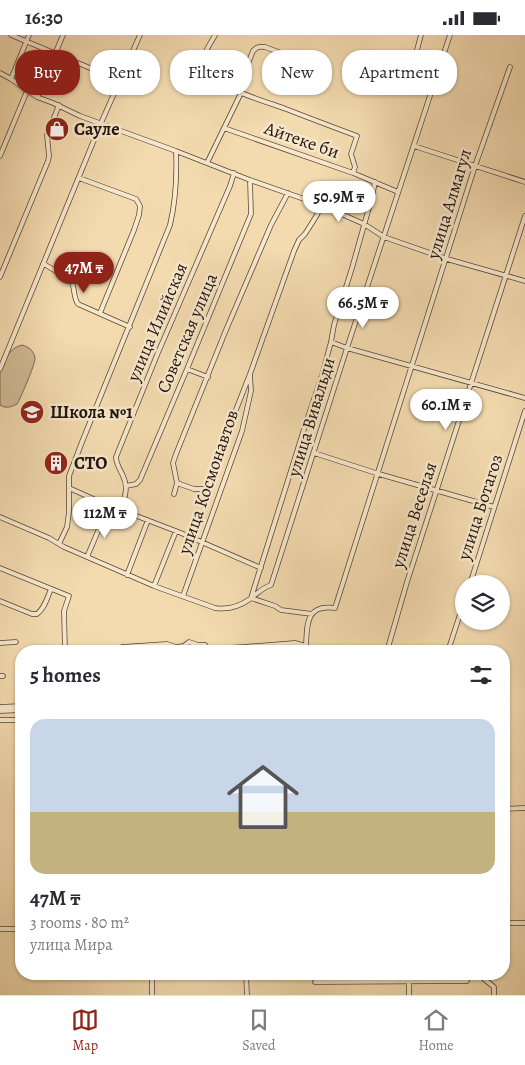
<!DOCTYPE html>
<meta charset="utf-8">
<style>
body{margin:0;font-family:Alegreya,serif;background:#f7f7f7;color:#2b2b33;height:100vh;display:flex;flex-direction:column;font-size:19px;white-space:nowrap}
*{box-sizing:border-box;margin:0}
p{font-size:16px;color:#7c7c81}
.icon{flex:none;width:28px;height:28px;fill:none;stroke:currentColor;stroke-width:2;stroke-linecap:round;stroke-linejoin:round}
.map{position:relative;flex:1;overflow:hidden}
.panel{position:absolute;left:15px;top:610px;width:495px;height:335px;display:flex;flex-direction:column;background:#fff;border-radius:20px;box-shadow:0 1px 4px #0004}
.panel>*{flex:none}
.banner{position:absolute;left:15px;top:15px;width:495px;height:45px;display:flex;gap:10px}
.fabs{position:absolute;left:455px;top:540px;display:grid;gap:10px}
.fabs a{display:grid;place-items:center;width:55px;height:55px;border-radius:50%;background:#fff;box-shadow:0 1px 4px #0004;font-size:25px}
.price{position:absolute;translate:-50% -42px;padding:0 11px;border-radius:18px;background:#fff;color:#222;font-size:16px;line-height:32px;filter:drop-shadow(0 1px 2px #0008)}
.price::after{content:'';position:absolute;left:50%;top:30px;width:15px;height:11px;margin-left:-8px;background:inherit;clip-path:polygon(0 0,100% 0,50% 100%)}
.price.current{background:#8f2418;color:#fff}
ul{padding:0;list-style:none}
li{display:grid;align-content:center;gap:10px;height:265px;padding:0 15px}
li+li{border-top:1px solid #e1e1e2}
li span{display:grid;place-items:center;height:155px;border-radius:15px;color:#555}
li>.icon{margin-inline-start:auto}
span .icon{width:90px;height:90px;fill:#fffc;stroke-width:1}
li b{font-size:21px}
h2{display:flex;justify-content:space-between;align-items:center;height:60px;padding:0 15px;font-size:21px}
.chip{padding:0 18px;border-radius:20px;background:#fff;box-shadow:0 1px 4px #0004;font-size:18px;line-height:45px}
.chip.current{background:#8f2418;color:#fff}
.status{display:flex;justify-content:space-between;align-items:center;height:35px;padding:0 25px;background:#fff;direction:ltr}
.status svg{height:14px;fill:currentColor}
.menu{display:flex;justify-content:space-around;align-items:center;height:70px;border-top:1px solid #e1e1e2;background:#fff;font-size:14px;color:#7c7c81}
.menu a{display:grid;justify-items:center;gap:2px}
.menu .current{color:#8f2418}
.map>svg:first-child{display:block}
.green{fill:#cfb994;stroke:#786751}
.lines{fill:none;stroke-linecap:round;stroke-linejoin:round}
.minor-casing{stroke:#554636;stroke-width:5.5}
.minor{stroke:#f7e7cb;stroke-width:4}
.labels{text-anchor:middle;stroke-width:5;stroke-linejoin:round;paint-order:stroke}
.poi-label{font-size:18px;font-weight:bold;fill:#20150e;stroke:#f7e7cb;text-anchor:start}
.street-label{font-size:18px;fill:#20150e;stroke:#f7e7cb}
</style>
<div class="status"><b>16:30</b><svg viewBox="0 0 49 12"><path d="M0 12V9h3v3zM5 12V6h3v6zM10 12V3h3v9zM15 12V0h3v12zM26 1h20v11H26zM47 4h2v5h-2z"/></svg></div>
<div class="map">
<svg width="525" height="960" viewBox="0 0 525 960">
<rect width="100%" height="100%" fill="#f3daaf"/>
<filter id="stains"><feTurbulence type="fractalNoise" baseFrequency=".004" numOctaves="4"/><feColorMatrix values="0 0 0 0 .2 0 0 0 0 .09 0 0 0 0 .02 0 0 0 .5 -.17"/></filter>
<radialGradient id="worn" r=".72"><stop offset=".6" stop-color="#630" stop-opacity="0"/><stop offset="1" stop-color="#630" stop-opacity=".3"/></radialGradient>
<path class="green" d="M22,310C29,312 34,316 35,323C35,330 21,362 17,369C11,372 6,374 0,370C0,361 0,347 0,337C3,326 9,313 22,310Z"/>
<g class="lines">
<g class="minor-casing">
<path id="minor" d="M11,0L121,46
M215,0C210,10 199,23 204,35C209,50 270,68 286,74C309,83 333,92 357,101L351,119L355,132L353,138
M413,30L421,0
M0,38L11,44L37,62L53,68L80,81L176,116L250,145L321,170L364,189L384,202L447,224L525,246
M11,44L29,0
M237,56L253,16C257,12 259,11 265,12L292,22
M37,62L63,0
M224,93L353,138L398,157
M414,111L525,147
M0,121L27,56
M207,128L241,58
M79,143L136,164L140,171L139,180L134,195L100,278
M44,229L71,245C75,252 73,262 78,269L130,292
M0,242L48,126L49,121L47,100L59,70
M331,307L347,313L525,363
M0,334L101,88L140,0
M187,334L208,342
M314,418L379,439L494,472
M177,448L194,454H205L250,339L294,216L299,205L305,199L317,180L321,170
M126,451L136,449L140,445L187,334L251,179L250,145
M69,453L107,470L112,474L121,475L181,498L261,533
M174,459L177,448L173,428L176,419L226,295L271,190L288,158
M0,482L49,503L64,512L154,551L215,573C227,575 240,571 250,564C258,558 262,553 271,550L347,313L450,0
M59,509L67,492L69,477V441L82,407L170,190C176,165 177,141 176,116
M87,522L107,475L120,472C126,463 128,451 123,441C120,434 116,429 116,422L157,320L230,151L234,138
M0,533L69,561L64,576L65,616
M127,540L148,485
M470,549L525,376
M154,551L176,496
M183,561L242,396L251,356L250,340
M251,563L305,391L322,340L331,307L334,290L352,233L372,162L375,147
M251,563L275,571L281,575L312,579
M0,566L32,579H37C45,573 47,563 51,554
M0,608L16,607
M122,612L167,609L176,612L184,611L189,607L198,610H205
M244,612L295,608L306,611C307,589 306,569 335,573L475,131L510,32
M212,614L244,612V616
M387,616L407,547L525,181
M448,616L464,567
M0,641H3
M0,672L21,671
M0,676L21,675
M0,685H21
M504,774L525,773
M504,888H525
M0,894H21
M152,939V960
M246,939L247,960
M409,939V960
M478,939L494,952V960
M315,947L467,946"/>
</g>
<use href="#minor" class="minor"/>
</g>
<defs>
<g id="shop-disc" transform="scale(1.25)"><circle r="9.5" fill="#8f2418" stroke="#f7e7cb"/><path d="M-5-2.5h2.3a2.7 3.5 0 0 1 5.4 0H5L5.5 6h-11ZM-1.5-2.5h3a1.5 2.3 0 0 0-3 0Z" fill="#fff"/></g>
<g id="school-disc" transform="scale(1.25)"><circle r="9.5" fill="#8f2418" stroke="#f7e7cb"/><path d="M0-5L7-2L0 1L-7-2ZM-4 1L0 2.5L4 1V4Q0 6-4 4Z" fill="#fff"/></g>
<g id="building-disc" transform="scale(1.25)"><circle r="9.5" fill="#8f2418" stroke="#f7e7cb"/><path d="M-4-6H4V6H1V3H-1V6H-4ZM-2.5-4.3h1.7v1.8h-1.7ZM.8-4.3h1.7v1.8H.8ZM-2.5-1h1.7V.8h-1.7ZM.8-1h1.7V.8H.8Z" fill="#fff"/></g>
</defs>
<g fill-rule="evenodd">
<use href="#shop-disc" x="57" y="94"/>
<use href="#school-disc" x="32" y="377"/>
<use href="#building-disc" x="56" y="428"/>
</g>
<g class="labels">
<g class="poi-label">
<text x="74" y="100">Сауле</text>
<text x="50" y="383">Школа №1</text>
<text x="74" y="434">СТО</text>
</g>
<g class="street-label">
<text transform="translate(302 105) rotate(19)" y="6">Айтеке би</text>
<text transform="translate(449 169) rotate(-73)" y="6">улица Алмагул</text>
<text transform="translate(157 287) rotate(-67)" y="6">улица Илийская</text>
<text transform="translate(187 298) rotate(-67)" y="6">Советская улица</text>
<text transform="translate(311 382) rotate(-73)" y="6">улица Вивальди</text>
<text transform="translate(208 447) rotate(-71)" y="6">улица Космонавтов</text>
<text transform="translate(480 472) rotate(-72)" y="6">улица Ботагоз</text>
<text transform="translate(414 480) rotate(-72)" y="6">улица Веселая</text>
</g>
</g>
<rect width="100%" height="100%" filter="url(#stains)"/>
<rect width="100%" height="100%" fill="url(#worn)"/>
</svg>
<div class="fabs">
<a><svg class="icon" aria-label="layers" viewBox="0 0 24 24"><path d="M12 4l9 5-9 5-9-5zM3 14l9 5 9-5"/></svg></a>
</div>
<b class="price" style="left:339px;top:188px">50.9M ₸</b>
<b class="price current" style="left:84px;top:259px">47M ₸</b>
<b class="price" style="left:363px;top:294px">66.5M ₸</b>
<b class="price" style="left:446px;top:396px">60.1M ₸</b>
<b class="price" style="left:105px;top:504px">112M ₸</b>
<div class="banner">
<a class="chip current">Buy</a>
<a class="chip">Rent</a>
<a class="chip">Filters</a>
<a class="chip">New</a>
<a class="chip">Apartment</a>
</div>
<section class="panel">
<h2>5 homes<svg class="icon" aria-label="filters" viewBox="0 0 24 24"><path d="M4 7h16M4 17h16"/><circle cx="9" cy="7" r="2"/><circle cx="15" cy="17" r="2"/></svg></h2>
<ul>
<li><span style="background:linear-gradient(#c9d6e8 60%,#c2b280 0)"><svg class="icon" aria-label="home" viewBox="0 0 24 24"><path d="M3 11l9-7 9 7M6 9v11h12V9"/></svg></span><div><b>47M ₸</b><p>3 rooms · 80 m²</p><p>улица Мира</p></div></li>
</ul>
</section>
</div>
<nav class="menu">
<a class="current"><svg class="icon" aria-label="map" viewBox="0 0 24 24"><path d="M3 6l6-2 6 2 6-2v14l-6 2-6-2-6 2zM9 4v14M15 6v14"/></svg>Map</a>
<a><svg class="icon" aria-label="saved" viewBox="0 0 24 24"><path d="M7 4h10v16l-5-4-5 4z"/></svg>Saved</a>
<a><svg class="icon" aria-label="home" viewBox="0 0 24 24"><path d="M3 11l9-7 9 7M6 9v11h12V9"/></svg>Home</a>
</nav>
